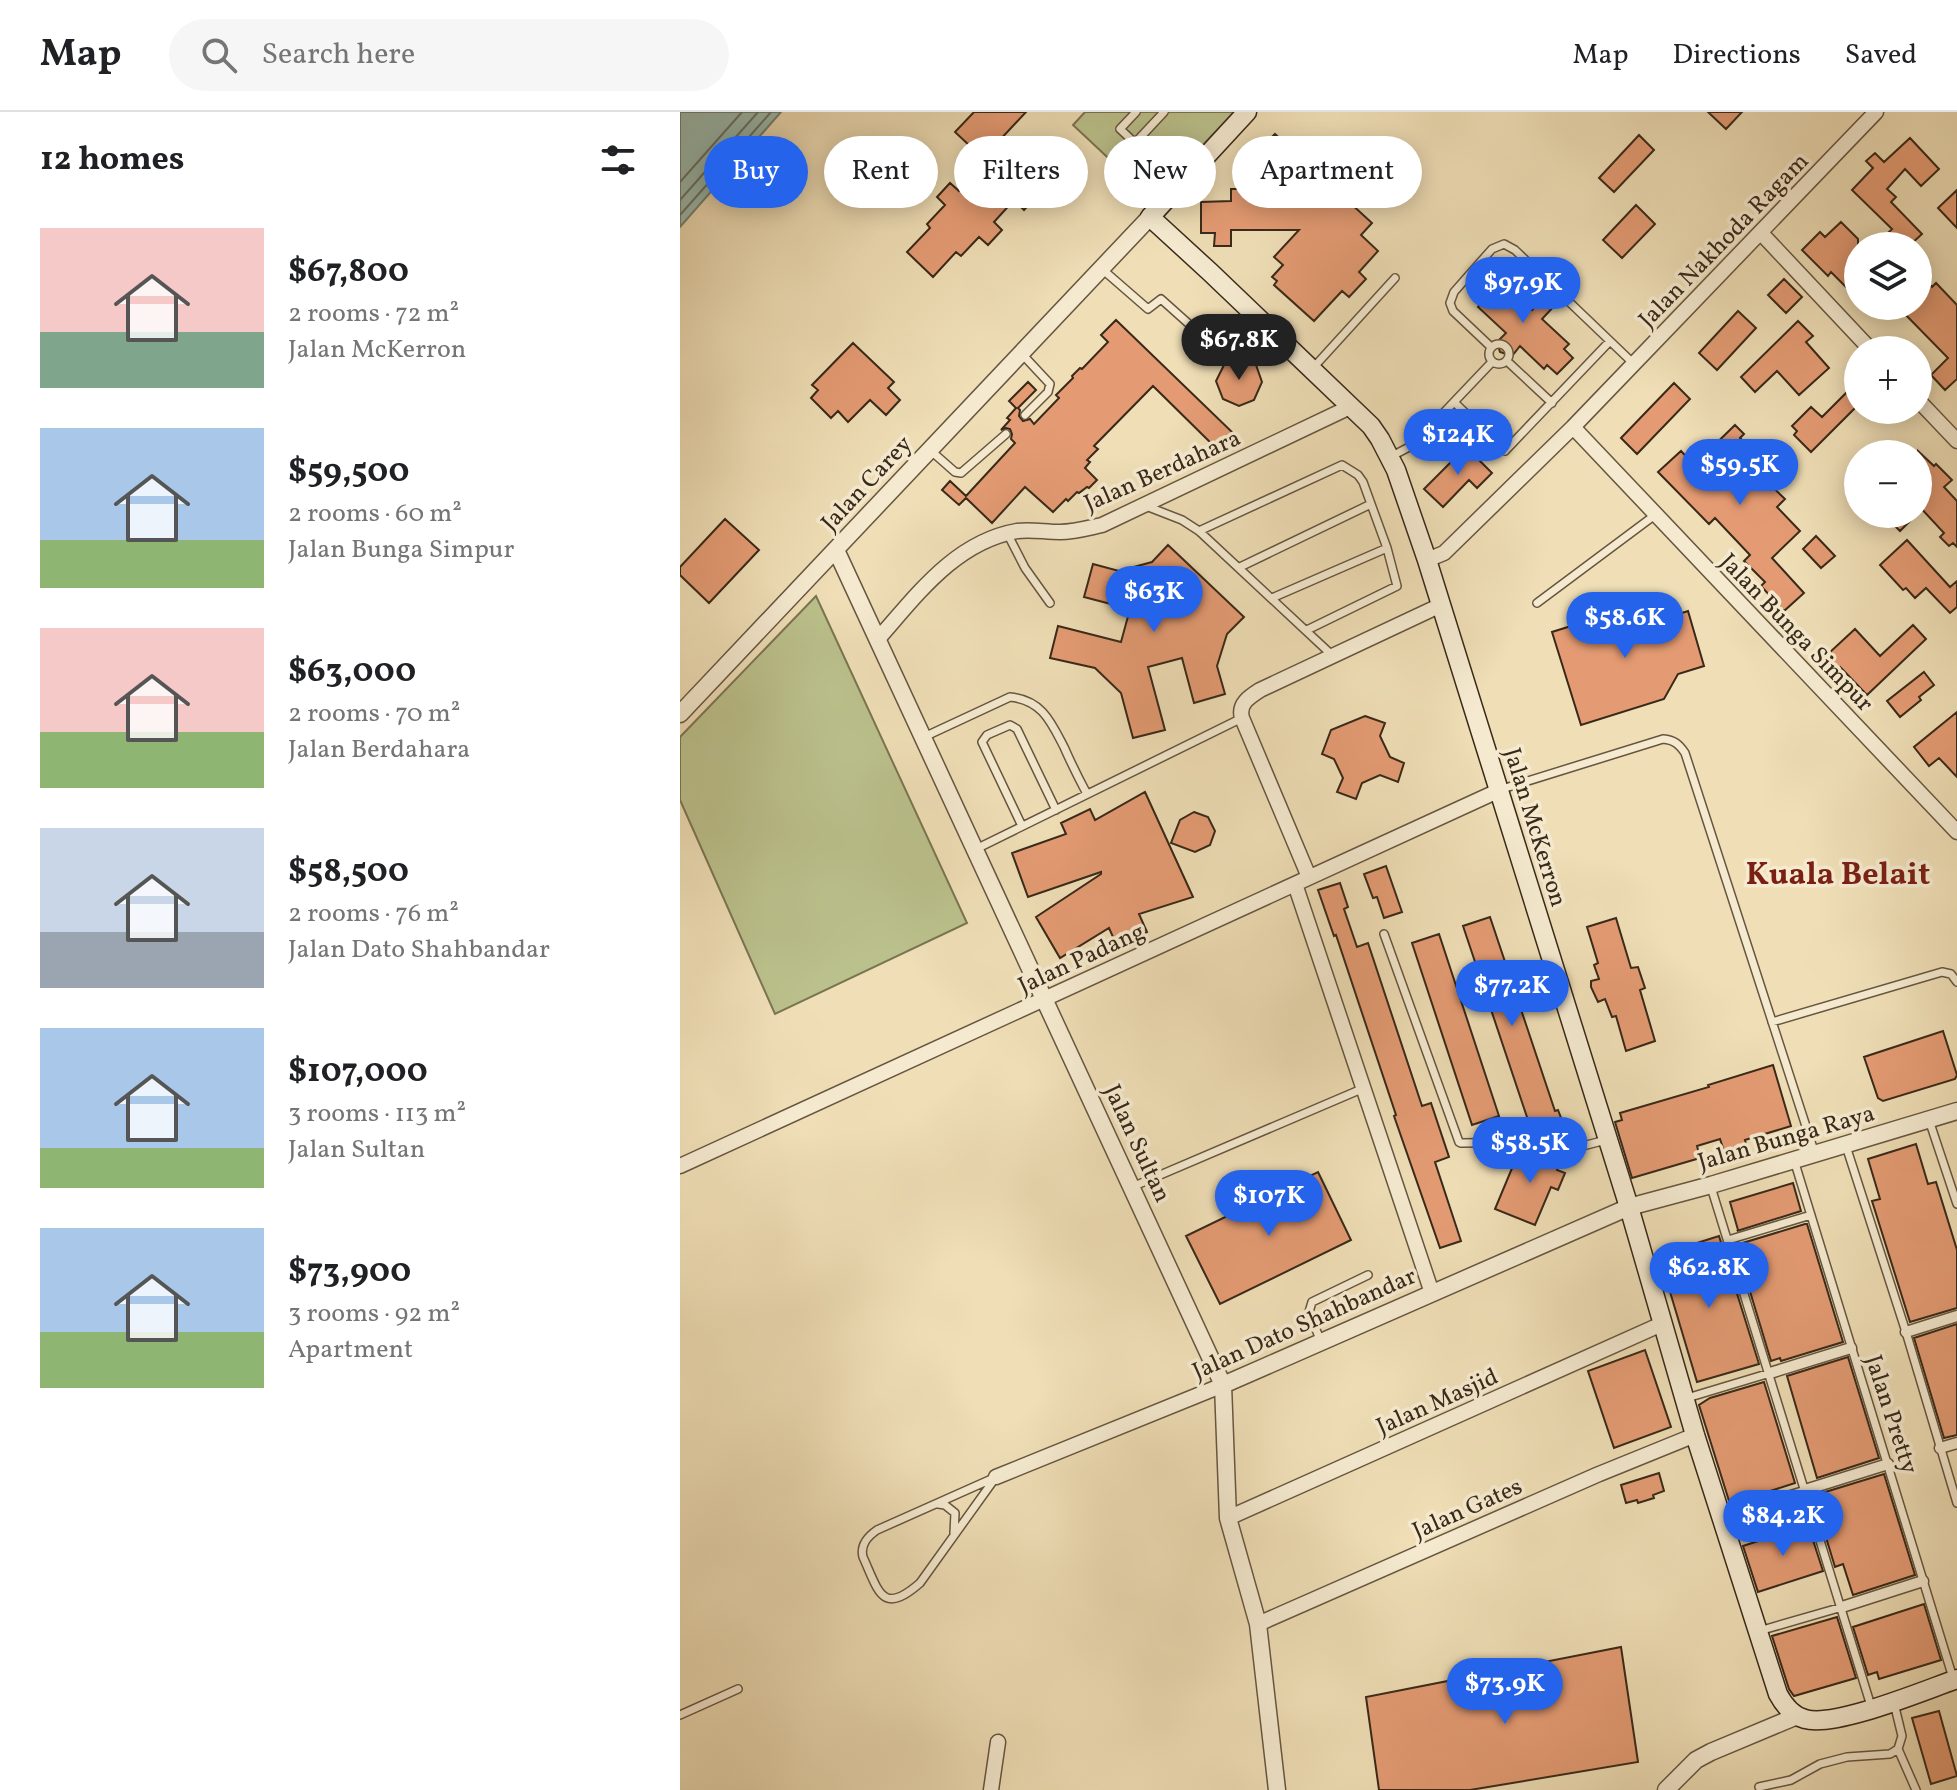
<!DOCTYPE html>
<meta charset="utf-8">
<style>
body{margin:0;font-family:Vollkorn,serif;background:#f6f6f6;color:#202124;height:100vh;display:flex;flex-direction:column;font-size:30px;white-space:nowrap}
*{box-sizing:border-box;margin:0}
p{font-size:26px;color:#757577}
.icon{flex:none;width:44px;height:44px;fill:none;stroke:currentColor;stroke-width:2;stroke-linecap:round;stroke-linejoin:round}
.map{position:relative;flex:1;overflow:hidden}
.details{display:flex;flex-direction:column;background:#fff;width:680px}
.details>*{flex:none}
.banner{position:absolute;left:24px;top:24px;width:760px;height:72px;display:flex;gap:16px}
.buttons{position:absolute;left:1164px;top:120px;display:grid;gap:16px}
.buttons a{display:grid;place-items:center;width:88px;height:88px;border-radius:50%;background:#fff;box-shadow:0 4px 20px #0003;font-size:40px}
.price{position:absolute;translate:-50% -68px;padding:0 18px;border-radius:28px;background:#2563eb;color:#fff;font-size:26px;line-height:52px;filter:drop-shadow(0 2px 4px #0008)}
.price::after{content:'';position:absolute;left:50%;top:48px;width:24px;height:18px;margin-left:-12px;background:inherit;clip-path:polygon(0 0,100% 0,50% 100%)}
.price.on{background:#222;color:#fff}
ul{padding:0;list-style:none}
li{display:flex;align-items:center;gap:24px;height:200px;padding:0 40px}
li span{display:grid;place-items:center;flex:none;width:224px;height:160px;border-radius:0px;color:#555}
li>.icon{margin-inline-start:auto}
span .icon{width:96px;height:96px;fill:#fffc;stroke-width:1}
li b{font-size:34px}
h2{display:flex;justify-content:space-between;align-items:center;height:96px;padding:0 40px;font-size:34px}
.tag{padding:0 28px;border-radius:36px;background:#fff;box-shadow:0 4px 20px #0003;font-size:28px;line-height:72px}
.tag.on{background:#2563eb;color:#fff}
header{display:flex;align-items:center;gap:48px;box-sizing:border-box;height:112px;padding:0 40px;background:#fff;border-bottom:2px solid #e0e0e0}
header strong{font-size:38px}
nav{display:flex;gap:44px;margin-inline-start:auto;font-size:28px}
.search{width:560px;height:72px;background:#f6f6f6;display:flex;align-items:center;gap:20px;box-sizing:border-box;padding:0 28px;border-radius:44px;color:#757577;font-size:30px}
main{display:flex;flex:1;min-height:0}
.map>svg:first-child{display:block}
.green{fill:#bbc18c;stroke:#7a7552;stroke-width:2}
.water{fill:#9abcb1;stroke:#738174;stroke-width:2}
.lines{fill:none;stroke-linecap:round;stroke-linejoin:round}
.shore{stroke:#697265;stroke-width:2}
.building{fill:#e49b73;stroke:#382919;stroke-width:2}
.service-casing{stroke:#665640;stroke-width:10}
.pedestrian-casing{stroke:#665640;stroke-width:13}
.minor-casing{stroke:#665640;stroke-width:17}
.tertiary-casing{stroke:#665640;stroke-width:19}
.secondary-casing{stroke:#382919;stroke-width:21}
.service{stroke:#f5ead0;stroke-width:7}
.pedestrian{stroke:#f5ead0;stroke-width:10}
.minor{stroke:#f5ead0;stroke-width:14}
.tertiary{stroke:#f5ead0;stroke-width:16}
.secondary{stroke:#f5ead0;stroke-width:18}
.labels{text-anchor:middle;stroke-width:7;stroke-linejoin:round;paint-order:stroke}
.street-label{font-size:24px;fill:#382919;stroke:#f5ead0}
.district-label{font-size:32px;font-weight:bold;fill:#7a1f14;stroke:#f5ead0}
</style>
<header>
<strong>Map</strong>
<div class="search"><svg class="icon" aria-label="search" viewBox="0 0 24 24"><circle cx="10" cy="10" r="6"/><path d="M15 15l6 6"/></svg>Search here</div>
<nav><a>Map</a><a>Directions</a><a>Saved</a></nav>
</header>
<main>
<section class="details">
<h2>12 homes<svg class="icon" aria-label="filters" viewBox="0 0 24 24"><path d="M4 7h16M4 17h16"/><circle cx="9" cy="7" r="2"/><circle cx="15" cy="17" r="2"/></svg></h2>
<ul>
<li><span style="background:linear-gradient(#f6c9c9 65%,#7fa58c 0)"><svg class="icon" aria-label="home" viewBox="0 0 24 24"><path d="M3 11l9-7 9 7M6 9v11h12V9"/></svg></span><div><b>$67,800</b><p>2 rooms · 72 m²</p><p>Jalan McKerron</p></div></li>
<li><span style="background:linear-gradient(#a9c7e8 70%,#8fb573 0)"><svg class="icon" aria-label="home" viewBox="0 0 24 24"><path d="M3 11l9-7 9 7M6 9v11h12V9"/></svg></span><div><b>$59,500</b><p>2 rooms · 60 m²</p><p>Jalan Bunga Simpur</p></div></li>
<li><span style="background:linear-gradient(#f6c9c9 65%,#8fb573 0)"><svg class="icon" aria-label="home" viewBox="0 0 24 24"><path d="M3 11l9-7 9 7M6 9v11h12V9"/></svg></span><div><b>$63,000</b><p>2 rooms · 70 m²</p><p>Jalan Berdahara</p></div></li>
<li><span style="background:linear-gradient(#c9d6e8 65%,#9aa5b1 0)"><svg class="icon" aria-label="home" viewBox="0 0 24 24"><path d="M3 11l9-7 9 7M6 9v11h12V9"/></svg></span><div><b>$58,500</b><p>2 rooms · 76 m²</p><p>Jalan Dato Shahbandar</p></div></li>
<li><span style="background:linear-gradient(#a9c7e8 75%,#8fb573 0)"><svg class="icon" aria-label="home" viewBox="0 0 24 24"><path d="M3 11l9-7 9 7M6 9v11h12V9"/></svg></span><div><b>$107,000</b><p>3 rooms · 113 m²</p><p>Jalan Sultan</p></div></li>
<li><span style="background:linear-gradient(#a9c7e8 65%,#8fb573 0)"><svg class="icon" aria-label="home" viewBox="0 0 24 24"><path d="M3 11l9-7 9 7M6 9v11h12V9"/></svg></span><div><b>$73,900</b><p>3 rooms · 92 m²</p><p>Apartment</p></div></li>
</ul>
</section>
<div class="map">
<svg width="1277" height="1678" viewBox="0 0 1277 1678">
<rect width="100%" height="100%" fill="#efdeb6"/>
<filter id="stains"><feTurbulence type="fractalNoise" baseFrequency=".0025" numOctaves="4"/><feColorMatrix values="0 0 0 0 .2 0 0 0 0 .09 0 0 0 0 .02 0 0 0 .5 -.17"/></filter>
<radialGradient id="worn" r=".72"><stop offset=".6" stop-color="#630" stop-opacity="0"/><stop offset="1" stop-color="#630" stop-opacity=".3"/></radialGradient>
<path class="green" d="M405,0H554L472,87L393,13Z
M136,484L287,811L95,902L0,688V625Z"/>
<path class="water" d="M0,0H101L0,115Z"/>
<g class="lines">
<path class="shore" d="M0,70L62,0
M0,88L78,0
M0,103L91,0"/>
</g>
<path class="building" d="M294,0H346L317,31L351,63L341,73L355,86L344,98L334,88L314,110L322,118L308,133L299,125L281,144L276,140L253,165L227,140L250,116L247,112L265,93L257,85L270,71L279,79L306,49L275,20Z
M1028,0H1062L1046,17Z
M595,22L692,111L681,123L698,139L679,160L686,167L669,185L662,179L634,209L594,173L597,169L592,165L603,153L594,145L619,118H551V134H534L535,121H521V90L551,89V77H588L566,57L569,54L564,50L587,26L589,28Z
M959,23L974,38L934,80L919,66Z
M1230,26L1259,57L1241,74L1225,57L1207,77L1216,85L1211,90L1242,122L1229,134H1195L1212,117L1172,78L1193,56L1186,49L1195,41L1204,50Z
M1277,78V116L1258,96Z
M956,93L975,112L942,146L923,128Z
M1161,110L1178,127V187L1151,160L1148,164L1122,138L1140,120L1145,125Z
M1238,160L1252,175L1256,171L1277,193V267L1265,278L1251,263L1268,246L1217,194H1238Z
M809,165L819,175L823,170L852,198L868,182L877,191L862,207L889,232L884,237L893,246L877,262L867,253L864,257L840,234L832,244L820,240L817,230L826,221L798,195L801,191L792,182Z
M1104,167L1122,185L1106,201L1088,183Z
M1058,199L1076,216L1037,258L1019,241Z
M436,208L553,321L538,338L473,274L414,334L418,337L407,348L410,350L405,356L417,368L409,376L407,375L399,381L397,380L388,389L386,387L373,400L345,375L312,411L286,386L279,393L262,378L270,369L286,384L335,331L331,327L332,322L330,317L326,316L321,318L330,308L327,306L336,296L329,289L348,270L356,278L338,296L340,298L339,304L343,309L350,307L354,312L379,286L376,283L393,266L392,264L400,256L402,257L428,230L421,223Z
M1118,209L1133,224L1126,230L1149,256L1119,283L1097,259L1075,280L1061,265Z
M173,231L214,270L208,276L220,288L206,303L190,288L168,310L158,299L151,306L131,286L138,278L132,273Z
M560,246L576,253L582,270L574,288L559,294L543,287L536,269L544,253Z
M994,271L1010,287L957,342L941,326Z
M1169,278L1178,287V293L1131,340L1114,323L1117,319L1112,314L1131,295L1142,305Z
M1055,313L1064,322L1060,326L1089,355L1080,363L1105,387L1097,395L1120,419L1092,446L1124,481L1104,499L1081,474L1085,470L1064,449L1070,443L1035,406L1029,412L978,360L1001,339L1014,353Z
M786,335L812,361L797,376L789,368L763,395L744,377Z
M1238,339L1254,354L1256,352L1272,368L1264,375L1277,389V435L1273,431L1269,434L1260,425L1264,421L1238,393Z
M1203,402H1237L1220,419Z
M45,407L79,438L29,491L0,463V455Z
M1136,424L1155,444L1141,456L1123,437Z
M1227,428L1270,475L1277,469V495L1270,501L1246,476L1235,486L1226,476L1223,478L1200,453Z
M488,433L564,505L547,522L537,554L545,582L514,591L502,546L468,555L485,618L453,626L441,581L415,556L370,546L378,514L441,530L450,497L404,485L413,452L439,459L472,450Z
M961,492L983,507L1008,499L1024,554L998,562L984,587L901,613L872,520Z
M1233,513L1246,527L1187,583L1163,558L1160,555L1155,560L1147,551L1153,546L1149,541L1175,517L1200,544Z
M1244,560L1254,573L1239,585L1241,588L1220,605L1207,589Z
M1277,600V665L1259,646L1249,654L1234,635Z
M685,604L705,611L700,624L710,645L724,651L718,670L700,663L682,671L676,687L657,680L663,666L654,647L642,642L651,618Z
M465,680L513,785L459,802L467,820L437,834L429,816L380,846L356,805L421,762V760L348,785L332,741L386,722L381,711L410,697L415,708Z
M514,700L528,705L535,719L530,733L515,740L491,731L500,708Z
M706,754L722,800L704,806L697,785L693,786L684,762Z
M660,771L668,795L664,797L677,835L688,831L742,994L751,991L769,1045L755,1050L781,1129L760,1136L714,1004L716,1003L656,823L654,824L638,778Z
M810,805L875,999L878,998L883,1011L847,1024H843L839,1011L848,1008L783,814Z
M936,806L951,856L958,855L965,876L960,878L975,929L946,939L936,904L932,905L925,887L918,890L911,875V869L919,867L914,853L918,851L907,815Z
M759,822L819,1004L792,1013L732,831Z
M1263,919L1277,963L1275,967L1203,989L1198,986L1184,945Z
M1093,953L1111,1014L1065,1028L1066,1032L1044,1039L1040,1027L1017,1034L1020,1046L952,1066L935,1010L942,1008L940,1001L1029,975L1028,973Z
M1236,1032L1248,1072L1256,1070L1277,1138V1196L1230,1210L1192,1089L1200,1087L1188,1047Z
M840,1037H853L881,1048L877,1058L885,1061L878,1078L871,1075L855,1113L815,1097Z
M638,1060L671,1128L540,1192L506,1124Z
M1113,1071L1121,1099L1057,1119L1058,1118L1050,1090Z
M1125,1112H1127L1163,1230L1101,1249L1100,1246L1091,1249L1056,1133Z
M1039,1124L1079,1252L1017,1270L979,1143Z
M1277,1212V1323L1264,1326L1234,1226Z
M965,1238L991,1315L934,1336L908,1259Z
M1168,1245L1199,1346L1137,1366L1107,1264Z
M1084,1270L1115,1371L1050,1392L1019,1293L1030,1286Z
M979,1361L984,1379L973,1383L974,1386L958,1391L957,1388L946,1391L941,1373Z
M1204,1362L1235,1463L1173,1483L1163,1452L1155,1455L1141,1409L1149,1406L1142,1381Z
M1128,1413L1143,1459L1078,1480L1063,1434Z
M1244,1492L1261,1548L1199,1567L1197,1560L1188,1563L1173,1515Z
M1157,1505L1176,1566L1114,1584L1109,1577L1092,1524Z
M941,1535L958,1650L790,1678H699L686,1585Z
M1259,1599L1277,1664L1251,1672L1232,1606Z"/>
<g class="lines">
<g class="service-casing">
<path id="service" d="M456,0L440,17L455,31L484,0
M422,157L468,197L481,187L528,229L574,205
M809 242a10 10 0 1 1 20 0a10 10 0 1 1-20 0Z
M811,235L773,199L770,191L774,180L812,137L824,132L835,138L954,252
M342,242L370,272L368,280L345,303
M827,249L872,291
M633,256L715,166
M774,290L825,339L930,229
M250,338L275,360L281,361L326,322
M712,344L733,333L812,250
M466,394L502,408L519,419L653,544
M519,419L662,353L678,363L683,370L707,436L717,474L627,518
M327,421L345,456L370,491
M560,455L691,392
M592,486L707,436
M857,491L975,403
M244,625L330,585C362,588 371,610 384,635C391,651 399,667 407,682
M822,677L983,627C994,628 999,632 1005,641L1135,1042
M342,714L302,630L307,623L330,613L337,617L376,698
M296,737L562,606
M704,822L779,1030L781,1031L856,1030L895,1036L926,1028
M1092,910L1262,860L1271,862L1277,870
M1249,1008L1277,1092
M1166,1034L1226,1220L1277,1391
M1114,1048L1273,1566
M452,1075L684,976
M1031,1075L1191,1594
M1048,1128L1131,1103
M641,1230L629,1200L632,1190L688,1163
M1007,1286L1090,1261
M316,1365L240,1471C202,1504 199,1480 183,1445C180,1433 187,1425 197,1418Z
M258,1392L265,1393L275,1401L274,1421
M1043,1404L1125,1378
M1079,1519L1162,1495
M0,1603L58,1577
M1218,1637L1236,1678
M1079,1675L1111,1668L1140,1652L1167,1645L1210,1642L1218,1637L1222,1624L1214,1591"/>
</g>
<g class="pedestrian-casing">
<path id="pedestrian" d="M1226,1220L1277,1204
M1090,1261L1171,1236
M1260,1336L1277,1331
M1125,1378L1208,1352
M1162,1495L1243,1469"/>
</g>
<g class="minor-casing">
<path id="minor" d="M1081,121L1191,238
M1238,288L1277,329
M893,315L1277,720
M747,448L764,441L893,315L1196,0
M198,527C237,483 275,430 337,419C351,417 365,420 380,420C394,420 408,416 422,413L670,295
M629,765L562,606C558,592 569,585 580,578L761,493
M615,772L752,1181
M0,1054L820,678
M316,1365L543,1273
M548,1406L984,1211
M578,1512L919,1362L1015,1323
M311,1678L318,1630"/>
</g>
<g class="tertiary-casing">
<path id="tertiary" d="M156,438L543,1273L548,1406L578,1512L597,1678
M0,602L470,105
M543,1273L949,1095L1031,1073L1277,999
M986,1678L1016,1648L1031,1640L1117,1604"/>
</g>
<g class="secondary-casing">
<path id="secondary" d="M567,0L470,105L530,160L691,314L700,327L716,358L747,448L949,1095L1015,1323L1098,1582C1104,1593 1113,1604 1125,1607C1155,1616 1245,1578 1277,1567"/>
</g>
<use href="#service" class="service"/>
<use href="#pedestrian" class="pedestrian"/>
<use href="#minor" class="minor"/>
<use href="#tertiary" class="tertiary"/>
<use href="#secondary" class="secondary"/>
</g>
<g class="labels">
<g class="street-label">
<text transform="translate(1043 128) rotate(-46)" y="8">Jalan Nakhoda Ragam</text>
<text transform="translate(482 358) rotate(-24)" y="8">Jalan Berdahara</text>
<text transform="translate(186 371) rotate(-47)" y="8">Jalan Carey</text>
<text transform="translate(1117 520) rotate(46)" y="8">Jalan Bunga Simpur</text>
<text transform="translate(856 715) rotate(73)" y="8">Jalan McKerron</text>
<text transform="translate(401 846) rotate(-25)" y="8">Jalan Padang</text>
<text transform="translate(1106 1025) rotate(-16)" y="8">Jalan Bunga Raya</text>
<text transform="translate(458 1031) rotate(65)" y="8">Jalan Sultan</text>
<text transform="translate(624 1211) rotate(-24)" y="8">Jalan Dato Shahbandar</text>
<text transform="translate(757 1289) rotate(-24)" y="8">Jalan Masjid</text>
<text transform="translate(1212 1302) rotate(72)" y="8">Jalan Pretty</text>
<text transform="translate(787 1396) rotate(-24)" y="8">Jalan Gates</text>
</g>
<g class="district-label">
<text x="1158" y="772">Kuala Belait</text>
</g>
</g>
<rect width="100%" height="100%" filter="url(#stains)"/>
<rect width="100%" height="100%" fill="url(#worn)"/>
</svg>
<div class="buttons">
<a><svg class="icon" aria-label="layers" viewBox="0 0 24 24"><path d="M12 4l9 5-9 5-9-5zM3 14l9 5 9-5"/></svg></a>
<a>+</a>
<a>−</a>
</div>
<b class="price" style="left:843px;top:213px">$97.9K</b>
<b class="price on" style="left:559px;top:270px">$67.8K</b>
<b class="price" style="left:778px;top:365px">$124K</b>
<b class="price" style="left:1060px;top:395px">$59.5K</b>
<b class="price" style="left:474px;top:522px">$63K</b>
<b class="price" style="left:945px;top:548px">$58.6K</b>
<b class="price" style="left:832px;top:916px">$77.2K</b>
<b class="price" style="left:850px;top:1073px">$58.5K</b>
<b class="price" style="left:589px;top:1126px">$107K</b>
<b class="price" style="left:1029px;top:1198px">$62.8K</b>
<b class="price" style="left:1103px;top:1446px">$84.2K</b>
<b class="price" style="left:825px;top:1614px">$73.9K</b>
<div class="banner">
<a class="tag on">Buy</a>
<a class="tag">Rent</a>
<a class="tag">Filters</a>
<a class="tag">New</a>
<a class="tag">Apartment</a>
</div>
</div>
</main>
